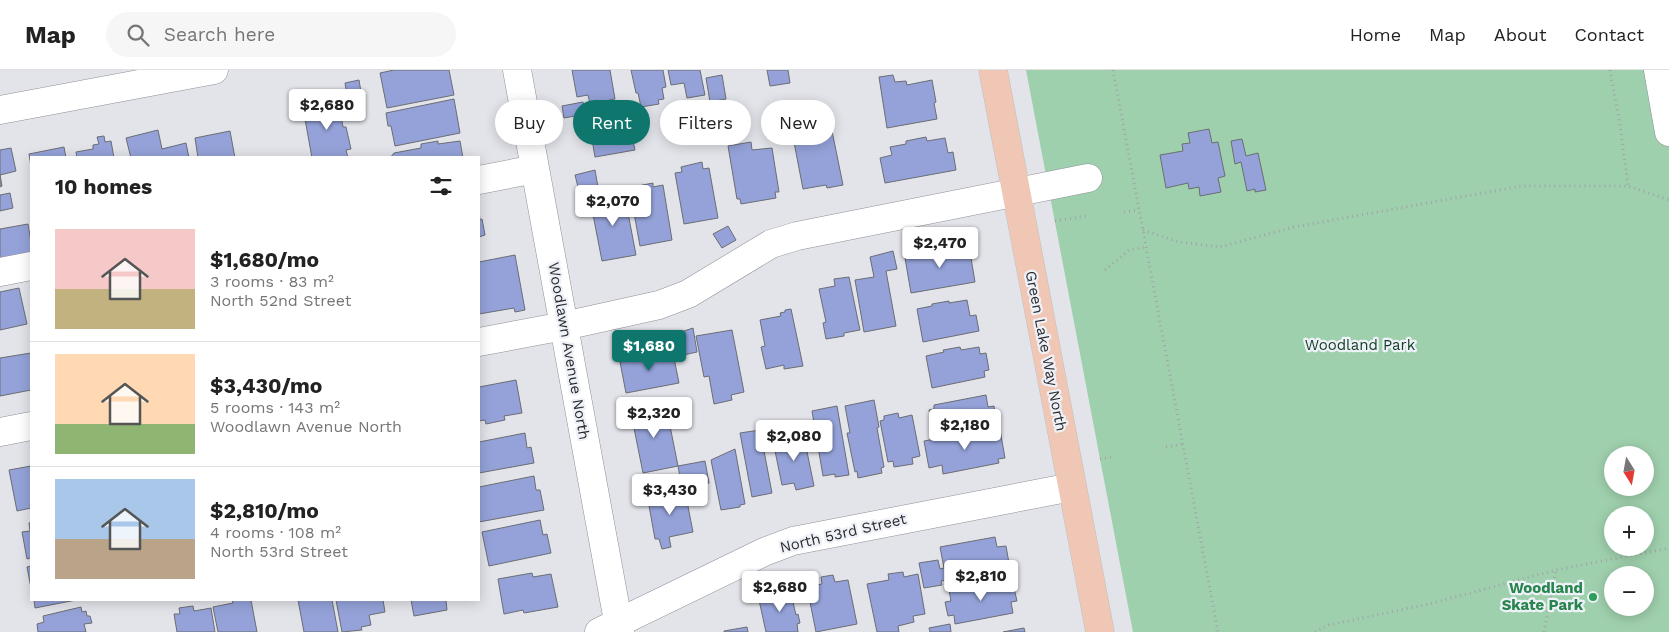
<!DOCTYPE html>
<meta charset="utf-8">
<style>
body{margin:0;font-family:"Work Sans",sans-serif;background:#f6f6f6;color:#222;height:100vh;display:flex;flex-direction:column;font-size:19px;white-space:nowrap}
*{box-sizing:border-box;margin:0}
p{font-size:16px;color:#767676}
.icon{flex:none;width:28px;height:28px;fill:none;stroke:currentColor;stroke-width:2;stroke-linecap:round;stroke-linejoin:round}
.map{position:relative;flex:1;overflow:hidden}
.sheet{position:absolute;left:30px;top:86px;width:450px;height:445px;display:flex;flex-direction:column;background:#fff;border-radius:0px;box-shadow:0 2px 12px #0003}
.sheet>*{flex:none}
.hud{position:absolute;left:495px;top:30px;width:475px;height:45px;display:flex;gap:10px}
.needle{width:32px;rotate:169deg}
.fabs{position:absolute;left:1604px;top:376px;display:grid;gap:10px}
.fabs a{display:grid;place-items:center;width:50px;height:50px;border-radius:50%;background:#fff;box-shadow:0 2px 12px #0003;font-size:25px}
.price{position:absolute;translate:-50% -42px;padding:0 11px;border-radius:5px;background:#fff;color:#222;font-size:16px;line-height:32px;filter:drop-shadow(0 1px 2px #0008)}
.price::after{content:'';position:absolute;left:50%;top:30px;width:15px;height:11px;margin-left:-8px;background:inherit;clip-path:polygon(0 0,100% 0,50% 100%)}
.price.selected{background:#0f766e;color:#fff}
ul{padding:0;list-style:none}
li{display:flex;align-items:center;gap:15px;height:125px;padding:0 25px}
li+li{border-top:1px solid #e0e0e0}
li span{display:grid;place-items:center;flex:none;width:140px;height:100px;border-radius:0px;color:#555}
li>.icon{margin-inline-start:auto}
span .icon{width:60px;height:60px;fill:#fffc;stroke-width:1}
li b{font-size:21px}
h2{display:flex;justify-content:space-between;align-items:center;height:60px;padding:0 25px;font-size:21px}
.pill{padding:0 18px;border-radius:22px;background:#fff;box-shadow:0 2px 12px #0003;font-size:18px;line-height:45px}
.pill.selected{background:#0f766e;color:#fff}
header{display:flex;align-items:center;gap:30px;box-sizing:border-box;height:70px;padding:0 25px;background:#fff;border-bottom:1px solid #e0e0e0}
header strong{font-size:24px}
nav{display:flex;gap:28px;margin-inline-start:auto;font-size:18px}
.search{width:350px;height:45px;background:#f6f6f6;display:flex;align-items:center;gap:12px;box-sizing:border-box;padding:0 18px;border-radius:28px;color:#767676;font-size:19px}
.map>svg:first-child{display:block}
.green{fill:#9fd0ad;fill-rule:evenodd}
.building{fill:#94a2d9;stroke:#6b6d73}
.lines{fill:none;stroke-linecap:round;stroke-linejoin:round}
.minor-casing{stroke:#8e9097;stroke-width:29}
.major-casing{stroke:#bfc0c0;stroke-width:29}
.path{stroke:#a1a3a8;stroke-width:3;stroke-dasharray:1 4;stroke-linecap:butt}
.minor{stroke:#fff;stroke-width:28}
.major{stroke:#f0c7b4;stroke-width:28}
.leisure-dot{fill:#2e9e5b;stroke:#eff1f8;stroke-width:2}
.labels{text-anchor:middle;stroke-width:4.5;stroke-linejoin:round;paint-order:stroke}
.park-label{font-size:15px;fill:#0e3b21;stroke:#eff1f8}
.street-label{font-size:15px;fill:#2b2c2e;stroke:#eff1f8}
.leisure-label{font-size:15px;font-weight:bold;fill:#27864d;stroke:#eff1f8;text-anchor:end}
</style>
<header>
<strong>Map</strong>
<div class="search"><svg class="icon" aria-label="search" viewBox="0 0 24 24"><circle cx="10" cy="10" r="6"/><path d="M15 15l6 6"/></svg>Search here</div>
<nav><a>Home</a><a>Map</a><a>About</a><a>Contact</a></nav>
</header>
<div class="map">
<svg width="1669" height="562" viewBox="0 0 1669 562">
<rect width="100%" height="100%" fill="#e2e4ea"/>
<path class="green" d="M1026,0H1669V562H1133ZM1612,385H1645V418H1612ZM1612,445H1645V478H1612ZM1612,505H1645V538H1612Z"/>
<path class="building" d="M394,0H449L454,25L387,38L380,3Z
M572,0H610L615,29L590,34L588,25L577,27Z
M631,0H663L666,17L662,18L664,29L658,30L659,34L641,37L638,23H636Z
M668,0H700L705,25L687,28L684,13L671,15Z
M767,0H788L790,13L770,16Z
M722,5L726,29L710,32L706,8Z
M893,5L895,12L906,11L907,15L932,10L936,32L934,33L937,49L887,58L879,7Z
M359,10L364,40L350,42L345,13Z
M454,29L460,63L395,76L391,56H388L386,43Z
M338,31L343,57H346L351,79L346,80L348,88H312L303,38Z
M583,32L586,44L564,48L562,36Z
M629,51L635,80L595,87L590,58Z
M827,54L828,62L832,61L843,115L827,118L826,115L803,119L793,67L802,65L801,59Z
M1209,59L1212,73L1218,72L1225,106L1218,108L1221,122L1200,126L1199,117L1189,119L1188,113L1166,118L1160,85L1183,81L1182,74L1190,73L1188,63Z
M158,60L162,79L186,73L189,88H131L126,68Z
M230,61L235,88H198L195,68Z
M104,66L105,72L111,71L114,88H77L76,82L93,79V75L99,74L97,67Z
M926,67L927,71L945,68L948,83L953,82L956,100L885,113L880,88L892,85L890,77L906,74V71Z
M1242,69L1246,86L1258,83L1266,120L1255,122V119L1247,121L1241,92L1235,94L1231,71Z
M438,71V74L460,71L463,88H390L394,83L421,78V74Z
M751,72L752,80L772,78L779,122H775L776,128L741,134L740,129H737L728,76Z
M64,77L66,88H31V96L29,84Z
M11,78L16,101L0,105L2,116L0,117V80Z
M702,92L703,99L709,98L718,148L684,154L675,103L682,102L681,97Z
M595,100L598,117L579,121L575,105Z
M653,113V117L663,115L672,170L640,176L630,121L638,119V116Z
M624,122L636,185L602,191L590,129Z
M10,123L13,138L0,141V125Z
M479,141L480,150L482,149L485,165L479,167Z
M28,154L31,172V188L0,194V159Z
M728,156L736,170L722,178L713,164Z
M959,174L961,183L970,182L975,212L911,223L905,188L935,183L934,178Z
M893,181L897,199L886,201L896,256L864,262L855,210L874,207L870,187Z
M515,185L525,240L515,242L514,238L479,244V192Z
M849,207L860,260L844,263V266L826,269L823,253L826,252L819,219L835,216L834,209Z
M19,218L27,254L0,260V222Z
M967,230L970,246L976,245L979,261L923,272L917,239L932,236V234L949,231V233Z
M791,239L803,296L784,299V295L766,299L761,277L765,276L760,250L781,246L780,243L785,242V240Z
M693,258L697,282L679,286L675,264Z
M732,260L744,322L731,325L732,330L714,334L709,306L704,307L696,266Z
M960,277L961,280L979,277L980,284L986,283L989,300L984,301L985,307L932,318L926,286L944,282L943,280Z
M31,283V320L0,326V288Z
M654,283L655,287L673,283L679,313L626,323L620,292L634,290V286Z
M516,310L522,343L504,346L505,350L486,354L485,350L479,351V317Z
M986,325L988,337L994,336L997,351L933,363L929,340L934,339V335Z
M874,330L879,357L877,358L884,397L881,398L882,403L858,408L857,401L855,402L847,363H850L845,336Z
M666,336L678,396L643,403L631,343Z
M837,336L849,405L835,407V404L823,406L812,341Z
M898,343L899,348L912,345L920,386L912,388L913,394L894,397L893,391L888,392L880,351L884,350V346Z
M993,358L994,361L1000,360L1005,388L998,389L999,393L943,404L942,395L929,398L924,371Z
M760,360L772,423L752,427L740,363Z
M803,362L814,416L796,420L794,413L782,415L774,376L784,374L782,367Z
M525,363L527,378L531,377L534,393L479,403V372Z
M735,379L745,434L740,435V437L721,440L711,390Z
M705,391L709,413L682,418L678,396Z
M31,396V438L17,441L9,400Z
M534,406L536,420H540L544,440L479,452V417Z
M665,421V425L685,421L693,462L669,467L671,477L662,479L659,469H655L648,430H651L650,424Z
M540,450L543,465L547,464L551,483L489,496L482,462Z
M31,452V488L27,489L22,462L30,461L29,453Z
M995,467L997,477L1006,476L1010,499L941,511L942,515L924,518L919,493L938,490L940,499L944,498L940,477Z
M31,496V518L27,497Z
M903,502L904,507L918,504L925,544L913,546L914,552L898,556L899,562H877L867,514L889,510L888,504Z
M532,503L533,507L551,504L558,537L524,543L523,540L504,544L498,509Z
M833,505L835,512L848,510L857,554L816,562L807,517L822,514L821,507Z
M1006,509L1008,519L1014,518L1017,531L1011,532L1013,543L955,554L954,545L948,546L945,532L951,531L949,520Z
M790,519L796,545L798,544L800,553L797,554L798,562H766L759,530L771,527L770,522Z
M34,530H76L35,538Z
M232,530H251L257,562H218L213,537L233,533Z
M298,530H332L338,562H304Z
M336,530H383L385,542L369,545L371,555L361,557L362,560L342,562Z
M411,530H446L447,540L414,546Z
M193,536L194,541L211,538L215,562H177L174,544H180L179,538Z
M81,537L82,542L86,541L87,546H90L92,553L84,554L86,562H38L37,554L44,552L43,546Z
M950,554L951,562H930L929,558Z
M747,557L748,562H724V561Z
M1024,558L1025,562H1003Z"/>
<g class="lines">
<g class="minor-casing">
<path id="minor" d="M517,0L620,562
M1658,0L1669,62
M0,40L214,0
M479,110L535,99
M0,202L31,196
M479,272L564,256L659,235L688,224L771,174L797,166L1088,108
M0,362L31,356
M599,562L764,482L793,471L1072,417"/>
</g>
<g class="major-casing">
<path id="major" d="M993,0L1100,562"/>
</g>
<path class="path" d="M1113,0L1218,562
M1610,0L1620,55L1628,115
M1124,142L1139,140
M1055,151L1087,146
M1143,160L1179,172L1220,177L1294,157L1522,116H1628L1669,130
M1105,200L1129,180L1146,177
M1166,377L1183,374
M1100,389L1111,387
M1315,562L1329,555L1429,534L1556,500L1669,478
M1544,562L1556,500"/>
<use href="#minor" class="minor"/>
<use href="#major" class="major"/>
</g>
<circle class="leisure-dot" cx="1593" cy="527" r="5"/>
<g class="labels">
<g class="park-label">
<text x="1360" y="280">Woodland Park</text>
</g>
<g class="street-label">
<text transform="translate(569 281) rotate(80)" y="5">Woodlawn Avenue North</text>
<text transform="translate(1046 281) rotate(79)" y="5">Green Lake Way North</text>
<text transform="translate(843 463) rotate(-13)" y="5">North 53rd Street</text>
</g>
<g class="leisure-label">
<text x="1583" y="523">Woodland<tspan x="1583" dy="17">Skate Park</tspan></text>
</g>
</g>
</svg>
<div class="fabs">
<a><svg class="needle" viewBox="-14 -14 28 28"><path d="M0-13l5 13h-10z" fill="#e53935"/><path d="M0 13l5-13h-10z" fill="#767676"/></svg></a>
<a>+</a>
<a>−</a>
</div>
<b class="price" style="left:327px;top:61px">$2,680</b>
<b class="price" style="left:613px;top:157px">$2,070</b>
<b class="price" style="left:940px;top:199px">$2,470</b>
<b class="price selected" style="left:649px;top:302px">$1,680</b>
<b class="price" style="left:654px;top:369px">$2,320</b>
<b class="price" style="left:965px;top:381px">$2,180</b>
<b class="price" style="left:794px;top:392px">$2,080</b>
<b class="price" style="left:670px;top:446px">$3,430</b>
<b class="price" style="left:981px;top:532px">$2,810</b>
<b class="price" style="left:780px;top:543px">$2,680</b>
<div class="hud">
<a class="pill">Buy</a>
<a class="pill selected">Rent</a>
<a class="pill">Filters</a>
<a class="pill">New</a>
</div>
<section class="sheet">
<h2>10 homes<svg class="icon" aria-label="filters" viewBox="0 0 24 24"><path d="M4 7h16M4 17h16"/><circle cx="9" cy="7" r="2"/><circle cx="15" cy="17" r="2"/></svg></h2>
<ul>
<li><span style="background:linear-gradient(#f6c9c9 60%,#c2b280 0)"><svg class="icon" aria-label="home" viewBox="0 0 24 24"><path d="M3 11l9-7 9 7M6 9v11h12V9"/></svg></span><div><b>$1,680/mo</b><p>3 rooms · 83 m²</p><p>North 52nd Street</p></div></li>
<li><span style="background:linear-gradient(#ffd9b3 70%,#8fb573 0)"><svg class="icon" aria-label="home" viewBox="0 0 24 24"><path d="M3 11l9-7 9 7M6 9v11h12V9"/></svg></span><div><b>$3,430/mo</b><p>5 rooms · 143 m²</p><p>Woodlawn Avenue North</p></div></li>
<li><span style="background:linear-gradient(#a9c7e8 60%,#b9a48a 0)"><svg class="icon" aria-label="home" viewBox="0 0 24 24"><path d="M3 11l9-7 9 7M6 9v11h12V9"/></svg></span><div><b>$2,810/mo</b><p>4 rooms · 108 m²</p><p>North 53rd Street</p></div></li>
</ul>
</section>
</div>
